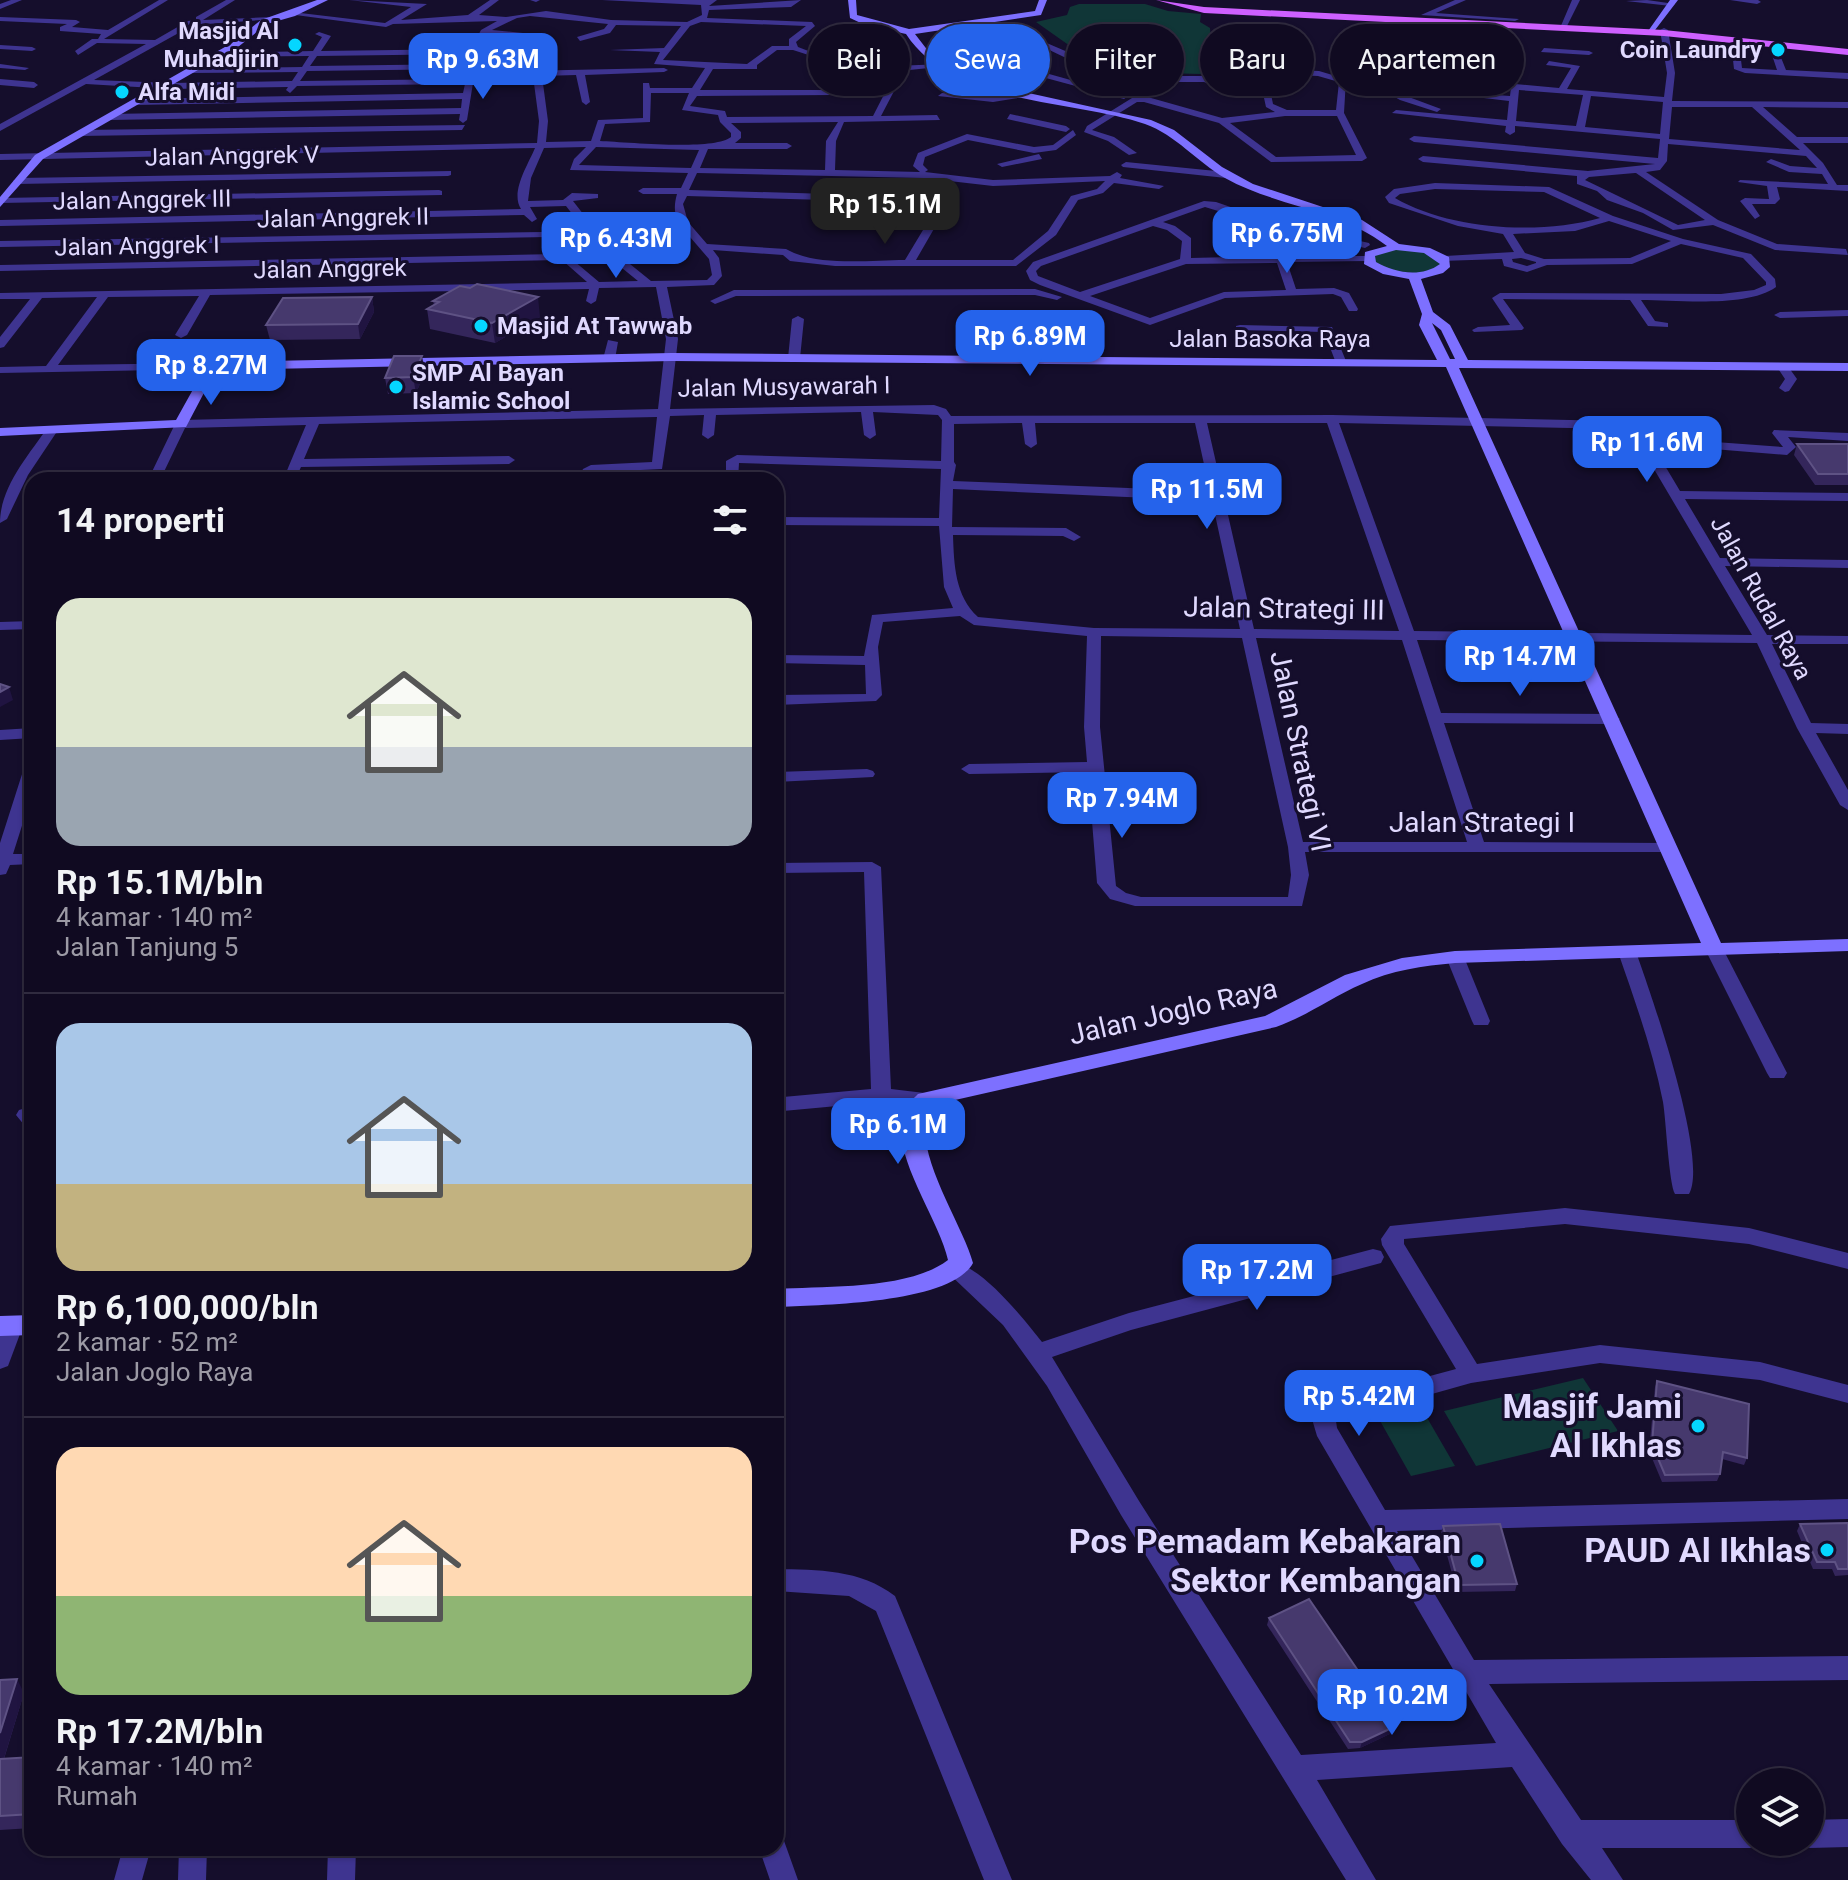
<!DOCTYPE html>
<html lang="id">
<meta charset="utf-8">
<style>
body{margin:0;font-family:Roboto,sans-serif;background:#19132a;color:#f1f3f6;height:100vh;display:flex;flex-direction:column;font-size:30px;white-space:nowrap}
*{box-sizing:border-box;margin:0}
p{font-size:26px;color:#9c9aa5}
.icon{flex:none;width:44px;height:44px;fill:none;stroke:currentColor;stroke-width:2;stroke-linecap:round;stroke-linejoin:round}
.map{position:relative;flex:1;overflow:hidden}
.drawer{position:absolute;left:24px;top:472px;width:760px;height:1384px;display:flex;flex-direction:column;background:#100a21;border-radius:24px;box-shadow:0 2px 6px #0004,0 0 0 2px #302b3f}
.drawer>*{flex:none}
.hud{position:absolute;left:808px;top:24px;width:760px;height:72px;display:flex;gap:16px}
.controls{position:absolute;left:1736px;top:1768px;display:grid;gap:16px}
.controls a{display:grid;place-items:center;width:88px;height:88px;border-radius:50%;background:#100a21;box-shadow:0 2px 6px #0004,0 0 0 2px #302b3f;font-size:40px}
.price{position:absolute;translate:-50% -68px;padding:0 18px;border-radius:16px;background:#2563eb;color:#fff;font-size:26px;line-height:52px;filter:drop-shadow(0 2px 4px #0008)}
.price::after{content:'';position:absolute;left:50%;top:48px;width:24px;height:18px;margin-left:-12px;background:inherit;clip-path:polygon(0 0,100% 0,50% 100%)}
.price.active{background:#222;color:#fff}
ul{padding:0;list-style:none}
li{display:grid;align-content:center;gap:16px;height:424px;padding:0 32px}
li+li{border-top:2px solid #302b3f}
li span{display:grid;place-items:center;height:248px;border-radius:24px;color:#555}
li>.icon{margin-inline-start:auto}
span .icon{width:144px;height:144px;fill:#fffc;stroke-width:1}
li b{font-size:34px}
h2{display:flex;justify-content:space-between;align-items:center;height:96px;padding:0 32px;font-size:34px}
.chip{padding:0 28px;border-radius:36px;background:#100a21;box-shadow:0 2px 6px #0004,0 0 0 2px #302b3f;font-size:28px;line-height:72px}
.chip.active{background:#2563eb;color:#fff}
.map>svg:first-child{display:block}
.green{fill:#103637}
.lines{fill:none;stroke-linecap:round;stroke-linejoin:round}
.street{fill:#3e3490;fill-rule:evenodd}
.secondary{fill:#7d70ff;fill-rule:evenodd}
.primary{fill:#ce60ff;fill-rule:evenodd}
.wall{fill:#34265b}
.shaded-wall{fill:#201441}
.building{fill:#46396d;stroke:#5e5284;stroke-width:2}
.poi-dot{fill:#05d6ff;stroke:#150e2c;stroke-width:3}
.labels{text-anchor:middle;stroke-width:6;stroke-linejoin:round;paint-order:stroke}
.far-poi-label{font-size:24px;font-weight:bold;fill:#e0d9ff;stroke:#150e2c;text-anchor:start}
.far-street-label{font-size:24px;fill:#e0d9ff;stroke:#150e2c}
.street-label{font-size:28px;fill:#e0d9ff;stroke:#150e2c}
.near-poi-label{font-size:34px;font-weight:bold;fill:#e0d9ff;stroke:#150e2c;text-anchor:end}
</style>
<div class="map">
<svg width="1848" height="1880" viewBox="0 0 1848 1880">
<rect width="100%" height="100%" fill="#150e2c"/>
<path class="green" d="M1079,4H1145L1168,11L1201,14L1200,22L1210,28L1212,57L1223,62L1212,65L1201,74L1162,73L1070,46L1036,22L1067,15L1070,7Z
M1396,247L1426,250L1446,265L1425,274L1383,270L1369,254Z
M1583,1378L1618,1431L1476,1466L1444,1411Z
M1422,1409L1455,1466L1411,1476L1379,1419Z"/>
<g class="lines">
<path class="street" d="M11,0H22L0,9V4Z
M159,0H168L104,39L155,40L188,21L196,20V17L226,0H235L203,20L271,17L275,19L193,25L94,80L171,83L292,81L298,72L189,73L185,71L189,69L302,67L309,56L217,57L213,55L217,53L313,51L322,37L315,34L319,32L331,36L321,51L471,49L481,30L497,21L393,24L386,27L288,14L292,12L385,23L411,7L349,0L427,4L401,20L468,15L490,0H499L479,15L506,17L546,11L611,20L687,22L702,15L701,5L602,0H717L709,6L801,0L791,7L709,10L707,18L812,22L815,26L796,42L798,47L832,60L879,66L868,56L811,46L815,44L873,52L888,65L894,66L944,64L948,66L900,71L903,74L881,116L937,115L940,120L844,122L836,141L835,170L920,172L913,166L918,153L967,134L1034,147L1053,145L1073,130L1076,135L1056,150L1034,153L968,140L925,157L923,165L928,170L925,172L993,180L1110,176L1117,172L1122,175L1120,178L1164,186L1159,189L1114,183L1103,193L1078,200L1056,235L1016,266H835L790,261L783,255L713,250L719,258L722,276L714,285L667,287L678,339L670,409L934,405L946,409L951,416L1332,415L1616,421L1637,426L1647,437L1783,447L1772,433L1774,430L1848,433V441L1788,437L1796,447L1787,455L1652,444L1680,491L1848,493V501L1685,499L1720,558L1848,560V568L1725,566L1767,635L1848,636V644H1772L1811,723L1848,724V734L1816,733L1848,790V810L1840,805L1797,728L1757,643L1417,640L1441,713L1612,714L1620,719L1612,724L1444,723L1484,842L1667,843L1673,844L1675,848L1673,852H1305L1309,875L1302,906H1135L1110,899L1097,883L1088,772L969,774L961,769L969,764L1087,762L1084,727L1087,636L974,625L960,616L883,622L878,647L882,695L876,701L776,705V695L866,694L865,665L776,663V655L864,656L872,615L953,608L944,587L939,526L776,525V517L939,518L941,469L739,463L738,480H726V461L737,455L941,461L942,420L938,415L873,412L876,435L870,439L864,435L861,412L716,415L714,435L708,439L702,435L704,415L670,416L662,469L598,472L590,480H578L583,469L591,465L652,462L657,417L319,424L304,459L509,456L515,460L509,464L301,467L295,480H283L306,425L185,428L160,480H148L175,424L181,420L658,409L666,339L656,287L599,288L596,301L591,304L586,301L589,289L210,295L187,335L181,338L175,335L199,296L108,297L58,365L212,363L218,366L212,369L0,373V367L46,366L97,297L42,298L4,347L0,348V337L30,299H0V293L587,282L562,260L0,271V265L556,254L550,248L555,245L599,282L638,281L601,251L566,206L530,207L537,219L532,222L524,215L0,226V220L521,209C510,192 528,165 535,148L0,160V154L537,143L539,121L533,76L474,77L467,120L463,123L459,120L460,114L109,120L105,117L109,114L461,108L462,99L135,105L131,102L135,99L463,93L465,84L297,86L290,93L286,90L288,87L171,89L86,84L0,131V124L146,44L97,43L78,55L75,51L92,39H98L101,34L60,31V27L67,24L0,21V17L76,20L80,22L72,27L108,30ZM530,16L608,24L604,29L577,37L580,41L610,33L616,25L681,26L664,48L610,50L660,52L654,64L705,68L692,88H650L649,83H643V118L598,120L591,141L546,142L548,121L542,76L576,75L582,102L586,105L590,102L585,75L664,72L668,70L664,68L475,72L479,51L550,49L551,40L523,33L492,30L517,18ZM701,22L806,26L789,39V46H772L747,64L663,60L690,26ZM487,35L523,37L544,43L480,46ZM777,50H793L849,68L889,71L894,75L873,116L727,117L725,111L690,106L697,96L833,95L830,90H700L713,69H757V65ZM470,54L468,64L310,66L317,56ZM468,69L466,79L300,81L307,71ZM651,93H689L682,110L718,115L720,122L731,133V137C714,151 626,142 600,141L605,124L650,122ZM838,122L826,141L825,170L700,168L708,149H787L792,146L787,143H735L741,138V132L731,123ZM586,147L574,159L570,170L688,173L681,188H643L638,191L643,194H677C673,208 674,219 685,231L632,234L627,237L632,240L690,237L709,259L712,275L707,280L651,281L609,247L573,201L598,198V194L572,193L563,200L528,201L531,178L544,148ZM596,147L699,150L691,168L579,165ZM697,173L923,178L993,186L1105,181L1097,189L1071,196L1048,231L1013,260H916L946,208L944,206L863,195L689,190ZM687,196L863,201L935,210L905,260C869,260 817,267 786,249L707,244L688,222L683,204ZM1022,423L1025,444L1031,448L1037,444L1035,423H1195L1240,629L1094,628L978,617C955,596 954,565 953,535L1063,536L1074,541L1081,537L1066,528L952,527L953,489L1171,499H1203L1210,495L1203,491L953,481L956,465L954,462V424ZM1207,423H1327L1399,631L1254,629ZM1339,423L1616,429L1629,432L1638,442L1752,635L1414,631ZM1101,636L1242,638L1288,847L1291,875L1288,897H1141L1126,893L1116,886L1100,727ZM1256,638L1402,640L1467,842H1303Z
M530,0H540L536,2Z
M1455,0H1466L1436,13L1519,19L1515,21L1421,15Z
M1572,0H1580L1566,28H1560Z
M1647,0L1675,4L1671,6L1626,1Z
M1730,0H1758L1761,2L1757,4Z
M1664,28L1668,30L1675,73L1672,101L1848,102V108L1763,107L1797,137H1848V143H1803L1823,163L1837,185H1848V191L1777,187L1780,199L1775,204H1752L1760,216L1755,219L1740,201L1745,198L1769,199L1767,186L1738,182L1740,180L1828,184L1822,174L1789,172L1766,162L1771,159L1790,166L1817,168L1806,156L1668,144L1667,161L1660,170L1646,172L1718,220L1777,244L1846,249L1848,255L1775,250L1713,225L1673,230L1643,213L1607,200L1597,191L1577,184V176L1423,162L1418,159L1423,156L1588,171L1655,164L1414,142L1409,139L1414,136L1658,158L1660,139L1515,126V132L1510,135L1505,132L1506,126L1392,113L1396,110L1507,120L1509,101L1442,93L1446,90L1475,93L1476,83L1460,81L1463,76L1483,79V94L1510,96L1511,87L1515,84L1559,88L1571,68L1546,65L1549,61L1580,66L1567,89L1664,97L1667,73L1660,30ZM1519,90L1583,95L1576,126L1516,121ZM1591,96L1663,102L1660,134L1585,127ZM1672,107H1752L1800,150L1669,139ZM1635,173H1636L1705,220L1678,225L1585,180L1589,177Z
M1042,41L1070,53L1162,76H1204L1233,67L1319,71L1346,79L1344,113L1367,158L1362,161L1271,162L1219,123L1144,102H1137L1092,130L1114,137L1137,153L1129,155L1108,141L1084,132L1087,126L1132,98L1144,96L1222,118L1275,112L1266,107L1264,98L1230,92L1204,82H1164L1155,88H1149L1155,80L1064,57L1041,46L987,53L1003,61L1128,96L1124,99L997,65L984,60L978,51ZM1234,72L1318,76L1339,82L1336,110H1287L1273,104L1271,94L1235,88L1213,79ZM1285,116H1337L1356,155L1276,157L1230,123Z
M0,45L32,47L36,49L32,51L0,49Z
M1544,48L1589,51L1593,53L1589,55L1541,52Z
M1776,53L1780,55L1786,70L1848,73V79L1745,73L1734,69L1733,60L1737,58L1741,60L1742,68L1777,70L1772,55Z
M1354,58L1361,60L1359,70L1380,74L1394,89L1406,96L1441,109L1437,112L1400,100L1388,93L1374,78L1352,73Z
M0,64L29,68L25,70L0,68Z
M0,79L34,82L38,85L34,88L0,85Z
M1028,91L1031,96L993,102L938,96L942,93L993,96Z
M1010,114L1066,126L1070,129L1066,132L1007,119Z
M465,125L462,130L80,136L75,133L80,130Z
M1039,154L1042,159L1002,167L997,164Z
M1126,162L1226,172L1231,175L1226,178L1123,167L1121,165Z
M451,171V175L448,176L18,184L13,181L18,178Z
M1435,183L1549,187L1613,216L1683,239L1751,254L1775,279L1776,287C1747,308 1677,300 1641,300L1655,321L1668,323V327L1648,326L1630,300L1503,299L1524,328L1522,330L1474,332L1472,330L1478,327L1510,325L1492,298L1500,293L1721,294L1754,290L1766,285V282L1743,258L1681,244L1632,264L1547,265L1527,272L1504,266L1502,259L1441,261V257L1445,256L1514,252L1503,234L1458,226L1389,203L1385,197L1394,189ZM1435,189L1544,192L1600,218C1539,235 1450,230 1395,198L1400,194ZM1609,221L1671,241L1630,258L1544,259L1525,253L1513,234L1575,231ZM1521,258L1536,262V263L1527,266L1513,262L1512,259Z
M439,190L442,191V195L0,203L2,198Z
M1204,201L1216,202L1271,221L1369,243L1370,245L1365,248L1275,228L1285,256H1371L1372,258L1367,261L1287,262L1296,289L1334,288L1349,293L1358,309L1357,311H1349L1341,297L1333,294L1225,298L1150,325L1040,285L1030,280L1026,271L1033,262ZM1205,207L1264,225L1274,256L1191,258V238L1175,226L1163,222ZM1153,226L1167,230L1182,241L1180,259L1080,292L1038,276L1036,271L1041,266ZM1277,263L1286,290L1224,292L1150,318L1090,296L1186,264Z
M543,232L547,233V237L0,247V241Z
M1035,289L1062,297L1057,300L1035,295L736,296L715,304L710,301L734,290Z
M1848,310V316L1780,318L1774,315L1780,312Z
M798,316L804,319L800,358L794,361L788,358L792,319Z
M1240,325L1332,327L1346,361L1336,363L1324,332L1236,330V326Z
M608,340L618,342L615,359L609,362L603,359Z
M1783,364L1787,365L1797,379L1789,391L1785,392L1779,388L1785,379L1777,367Z
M52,426L58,430L28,475L7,519L0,523C0,487 28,456 48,427Z
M32,621V629L0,630V622Z
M32,728V738L0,740V730Z
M32,763V794L13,854H32V864L10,865L6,874L0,875V843L24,768Z
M867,769L873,771L875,774L873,777L776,782V772Z
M872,862L881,867L891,1089L933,1094L936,1099L933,1104L926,1106L881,1102L783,1111L776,1109V1099L783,1097L871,1089L864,872L776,873V863Z
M1714,943L1723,949L1787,1073L1784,1078H1770L1767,1073L1705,949Z
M1627,946L1636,952C1651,994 1709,1159 1689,1194H1675C1669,1184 1666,1120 1663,1102C1653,1051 1635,1001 1618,952Z
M1455,951L1464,957L1490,1021L1488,1025H1474L1472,1021L1446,957Z
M26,1108L32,1110V1128L25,1126L16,1115L19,1110Z
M1565,1208L1749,1228L1848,1253V1269L1749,1244L1565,1224L1404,1239V1244L1477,1364L1600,1345L1760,1362L1848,1385V1403L1760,1380L1600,1363L1471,1383L1336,1421L1337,1428L1385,1510L1848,1499V1519L1397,1531L1474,1660L1848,1656V1680L1489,1684L1581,1820H1750V1842L1760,1844L1750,1848H1602L1623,1880H1591L1562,1844L1512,1767L1317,1780L1376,1880H1346L1121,1515L1047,1386L1003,1325L945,1270L948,1264C975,1256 1026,1322 1042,1342L1129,1313L1373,1249L1381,1251L1384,1257L1381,1263L1131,1330L1052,1357L1139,1501L1301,1755L1496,1743L1317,1436L1312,1419L1322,1405L1456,1369L1382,1245L1381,1239L1390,1226Z
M12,1317L20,1320L23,1326L8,1366L0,1369V1328L4,1320Z
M776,1569C818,1570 860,1569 895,1596L1012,1880H984L876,1611L849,1596L776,1591Z
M1848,1819V1847L1810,1848L1800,1844L1810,1842V1820Z
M776,1835L783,1838L798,1880H770L759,1848H776Z
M123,1848H151L142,1880H114Z
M179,1848H207L206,1880H178Z
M328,1848H356L355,1880H327Z"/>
<path class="secondary" d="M317,0H328L295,16L267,24L238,47L43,159L0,207V197L35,155L232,43L261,20Z
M848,0H856L857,15L909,29L1035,11L1039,0H1047L1041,15L915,34L932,56L958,71L1010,89L1151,120L1174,130L1222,167L1253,184L1362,220L1399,244L1430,248L1449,257L1450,267L1443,273L1421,279L1433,312L1450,325L1468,360L1848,363V371L1459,368L1721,943L1848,939V951L1455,963C1423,966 1391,970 1362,984C1332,997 1307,1016 1276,1027L933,1105C904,1140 963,1223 973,1263C951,1304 820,1305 776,1307V1289C825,1286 909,1290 948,1260C939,1218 890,1155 903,1113C906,1106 913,1099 918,1094L1265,1016L1345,975L1402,958L1455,951L1701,943L1446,367L672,361L216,370L186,427L0,436V428L176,420L206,366L212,362L672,353L1437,360L1419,325L1422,314L1409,279L1383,274L1364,264L1365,252L1387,246C1339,209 1277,207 1225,178C1197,162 1176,135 1145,124C1070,99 953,106 906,34L865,25L850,18ZM1396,250L1424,253L1440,264C1421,278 1395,273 1376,262L1375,256ZM1432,323L1441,330L1455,359H1450Z
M1670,0H1678L1652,34H1646Z
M32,1315V1335L0,1336V1316Z"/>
<path class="primary" d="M1156,0L1204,7L1664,30L1848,49V55L1664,36L1204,13Z"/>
</g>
<path class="wall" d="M372,297L374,312L360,339L270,340L266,325Z
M433,301L540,317L495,343L430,329L427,309L434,305Z
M425,372L416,393L388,394L385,378Z
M1797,444H1848V485H1815L1794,455Z
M1657,1381L1747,1458L1744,1465L1722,1459L1720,1474L1717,1481L1662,1482L1649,1451L1655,1387Z
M1848,1523V1575L1835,1576L1832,1569H1813L1797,1531L1800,1524Z
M1443,1526L1517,1584L1515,1591L1457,1592L1441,1533Z
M1269,1618L1396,1726L1394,1732L1360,1748L1348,1749L1267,1625Z
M0,1680L24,1693L4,1759L32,1757V1828L0,1830Z"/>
<path class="shaded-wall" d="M372,297L374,312L360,339L358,324Z
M538,297L540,317L495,343L492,323Z
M422,356L425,372L416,393L413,377Z
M9,687L13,700L0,707V692Z
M17,1679L24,1693L0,1771V1733Z
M1396,1726L1394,1732L1360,1748L1362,1742Z"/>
<path class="building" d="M477,284L538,297L492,323L427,309L439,302L433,301L460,286L470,288Z
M372,297L358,324L266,325L283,298Z
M394,356H422L413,377L385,378Z
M1797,444H1848V474H1818Z
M0,684L9,687L0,692Z
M1657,1381L1749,1404L1747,1458L1723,1452L1720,1474L1665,1475L1652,1444Z
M1848,1523V1569H1838L1835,1562H1817L1800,1524Z
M1500,1524L1517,1584L1459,1585L1443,1526Z
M1309,1599L1396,1726L1362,1742H1350L1269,1618Z
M17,1679L0,1733V1680Z
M32,1757V1814L0,1816V1759Z"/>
<g class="poi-dot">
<circle cx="295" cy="45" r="8"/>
<circle cx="1778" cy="50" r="8"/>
<circle cx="122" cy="92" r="8"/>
<circle cx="481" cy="326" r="8"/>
<circle cx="396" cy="387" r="8"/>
<circle cx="1698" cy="1426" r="8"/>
<circle cx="1827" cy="1550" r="8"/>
<circle cx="1477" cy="1561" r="8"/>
</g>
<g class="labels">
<g class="far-poi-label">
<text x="279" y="39" text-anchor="end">Masjid Al<tspan x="279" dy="28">Muhadjirin</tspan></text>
<text x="1762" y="58" text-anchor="end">Coin Laundry</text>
<text x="138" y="100">Alfa Midi</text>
<text x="497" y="334">Masjid At Tawwab</text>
<text x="412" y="381">SMP Al Bayan<tspan x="412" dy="28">Islamic School</tspan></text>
</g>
<g class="far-street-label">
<text transform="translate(232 156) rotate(-1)" y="8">Jalan Anggrek V</text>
<text transform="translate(142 200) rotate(-1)" y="8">Jalan Anggrek III</text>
<text transform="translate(343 218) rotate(-1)" y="8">Jalan Anggrek II</text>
<text transform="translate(137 246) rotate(-1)" y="8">Jalan Anggrek I</text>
<text transform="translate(330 269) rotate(-1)" y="8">Jalan Anggrek</text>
<text x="1270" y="347">Jalan Basoka Raya</text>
<text transform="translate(784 387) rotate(-1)" y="8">Jalan Musyawarah I</text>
<text transform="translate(1761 598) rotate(61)" y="8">Jalan Rudal Raya</text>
</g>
<g class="street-label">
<text transform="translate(1284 608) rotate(1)" y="10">Jalan Strategi III</text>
<text transform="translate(1301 751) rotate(78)" y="10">Jalan Strategi VI</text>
<text x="1482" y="832">Jalan Strategi I</text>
<text transform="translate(1173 1011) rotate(-13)" y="10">Jalan Joglo Raya</text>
</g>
<g class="near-poi-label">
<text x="1682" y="1418">Masjif Jami<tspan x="1682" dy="39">Al Ikhlas</tspan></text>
<text x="1461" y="1553">Pos Pemadam Kebakaran<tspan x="1461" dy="39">Sektor Kembangan</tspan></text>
<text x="1811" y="1562">PAUD Al Ikhlas</text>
</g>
</g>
</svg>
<div class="controls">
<a><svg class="icon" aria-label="layers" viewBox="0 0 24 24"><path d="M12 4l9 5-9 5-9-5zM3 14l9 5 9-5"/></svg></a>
</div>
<b class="price" style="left:483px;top:101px">Rp 9.63M</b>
<b class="price active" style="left:885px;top:246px">Rp 15.1M</b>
<b class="price" style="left:1287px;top:275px">Rp 6.75M</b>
<b class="price" style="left:616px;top:280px">Rp 6.43M</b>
<b class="price" style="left:1030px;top:378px">Rp 6.89M</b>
<b class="price" style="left:211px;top:407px">Rp 8.27M</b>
<b class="price" style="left:1647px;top:484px">Rp 11.6M</b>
<b class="price" style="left:1207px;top:531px">Rp 11.5M</b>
<b class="price" style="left:1520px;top:698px">Rp 14.7M</b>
<b class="price" style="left:1122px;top:840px">Rp 7.94M</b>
<b class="price" style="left:898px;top:1166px">Rp 6.1M</b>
<b class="price" style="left:1257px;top:1312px">Rp 17.2M</b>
<b class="price" style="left:1359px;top:1438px">Rp 5.42M</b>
<b class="price" style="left:1392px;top:1737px">Rp 10.2M</b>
<div class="hud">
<a class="chip">Beli</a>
<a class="chip active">Sewa</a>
<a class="chip">Filter</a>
<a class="chip">Baru</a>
<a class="chip">Apartemen</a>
</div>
<section class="drawer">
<h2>14 properti<svg class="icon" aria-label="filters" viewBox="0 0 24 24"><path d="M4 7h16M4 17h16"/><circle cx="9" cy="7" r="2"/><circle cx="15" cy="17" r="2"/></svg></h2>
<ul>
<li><span style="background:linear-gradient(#dfe7d0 60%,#9aa5b1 0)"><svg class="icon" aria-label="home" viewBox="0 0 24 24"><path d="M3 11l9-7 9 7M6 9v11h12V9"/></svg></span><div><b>Rp 15.1M/bln</b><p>4 kamar · 140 m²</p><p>Jalan Tanjung 5</p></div></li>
<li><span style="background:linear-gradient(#a9c7e8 65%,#c2b280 0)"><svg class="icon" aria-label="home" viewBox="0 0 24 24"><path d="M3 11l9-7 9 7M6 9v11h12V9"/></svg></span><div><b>Rp 6,100,000/bln</b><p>2 kamar · 52 m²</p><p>Jalan Joglo Raya</p></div></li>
<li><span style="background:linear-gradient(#ffd9b3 60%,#8fb573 0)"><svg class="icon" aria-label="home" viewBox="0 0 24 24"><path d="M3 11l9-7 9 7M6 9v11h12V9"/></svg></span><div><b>Rp 17.2M/bln</b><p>4 kamar · 140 m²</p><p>Rumah</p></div></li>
</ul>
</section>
</div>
